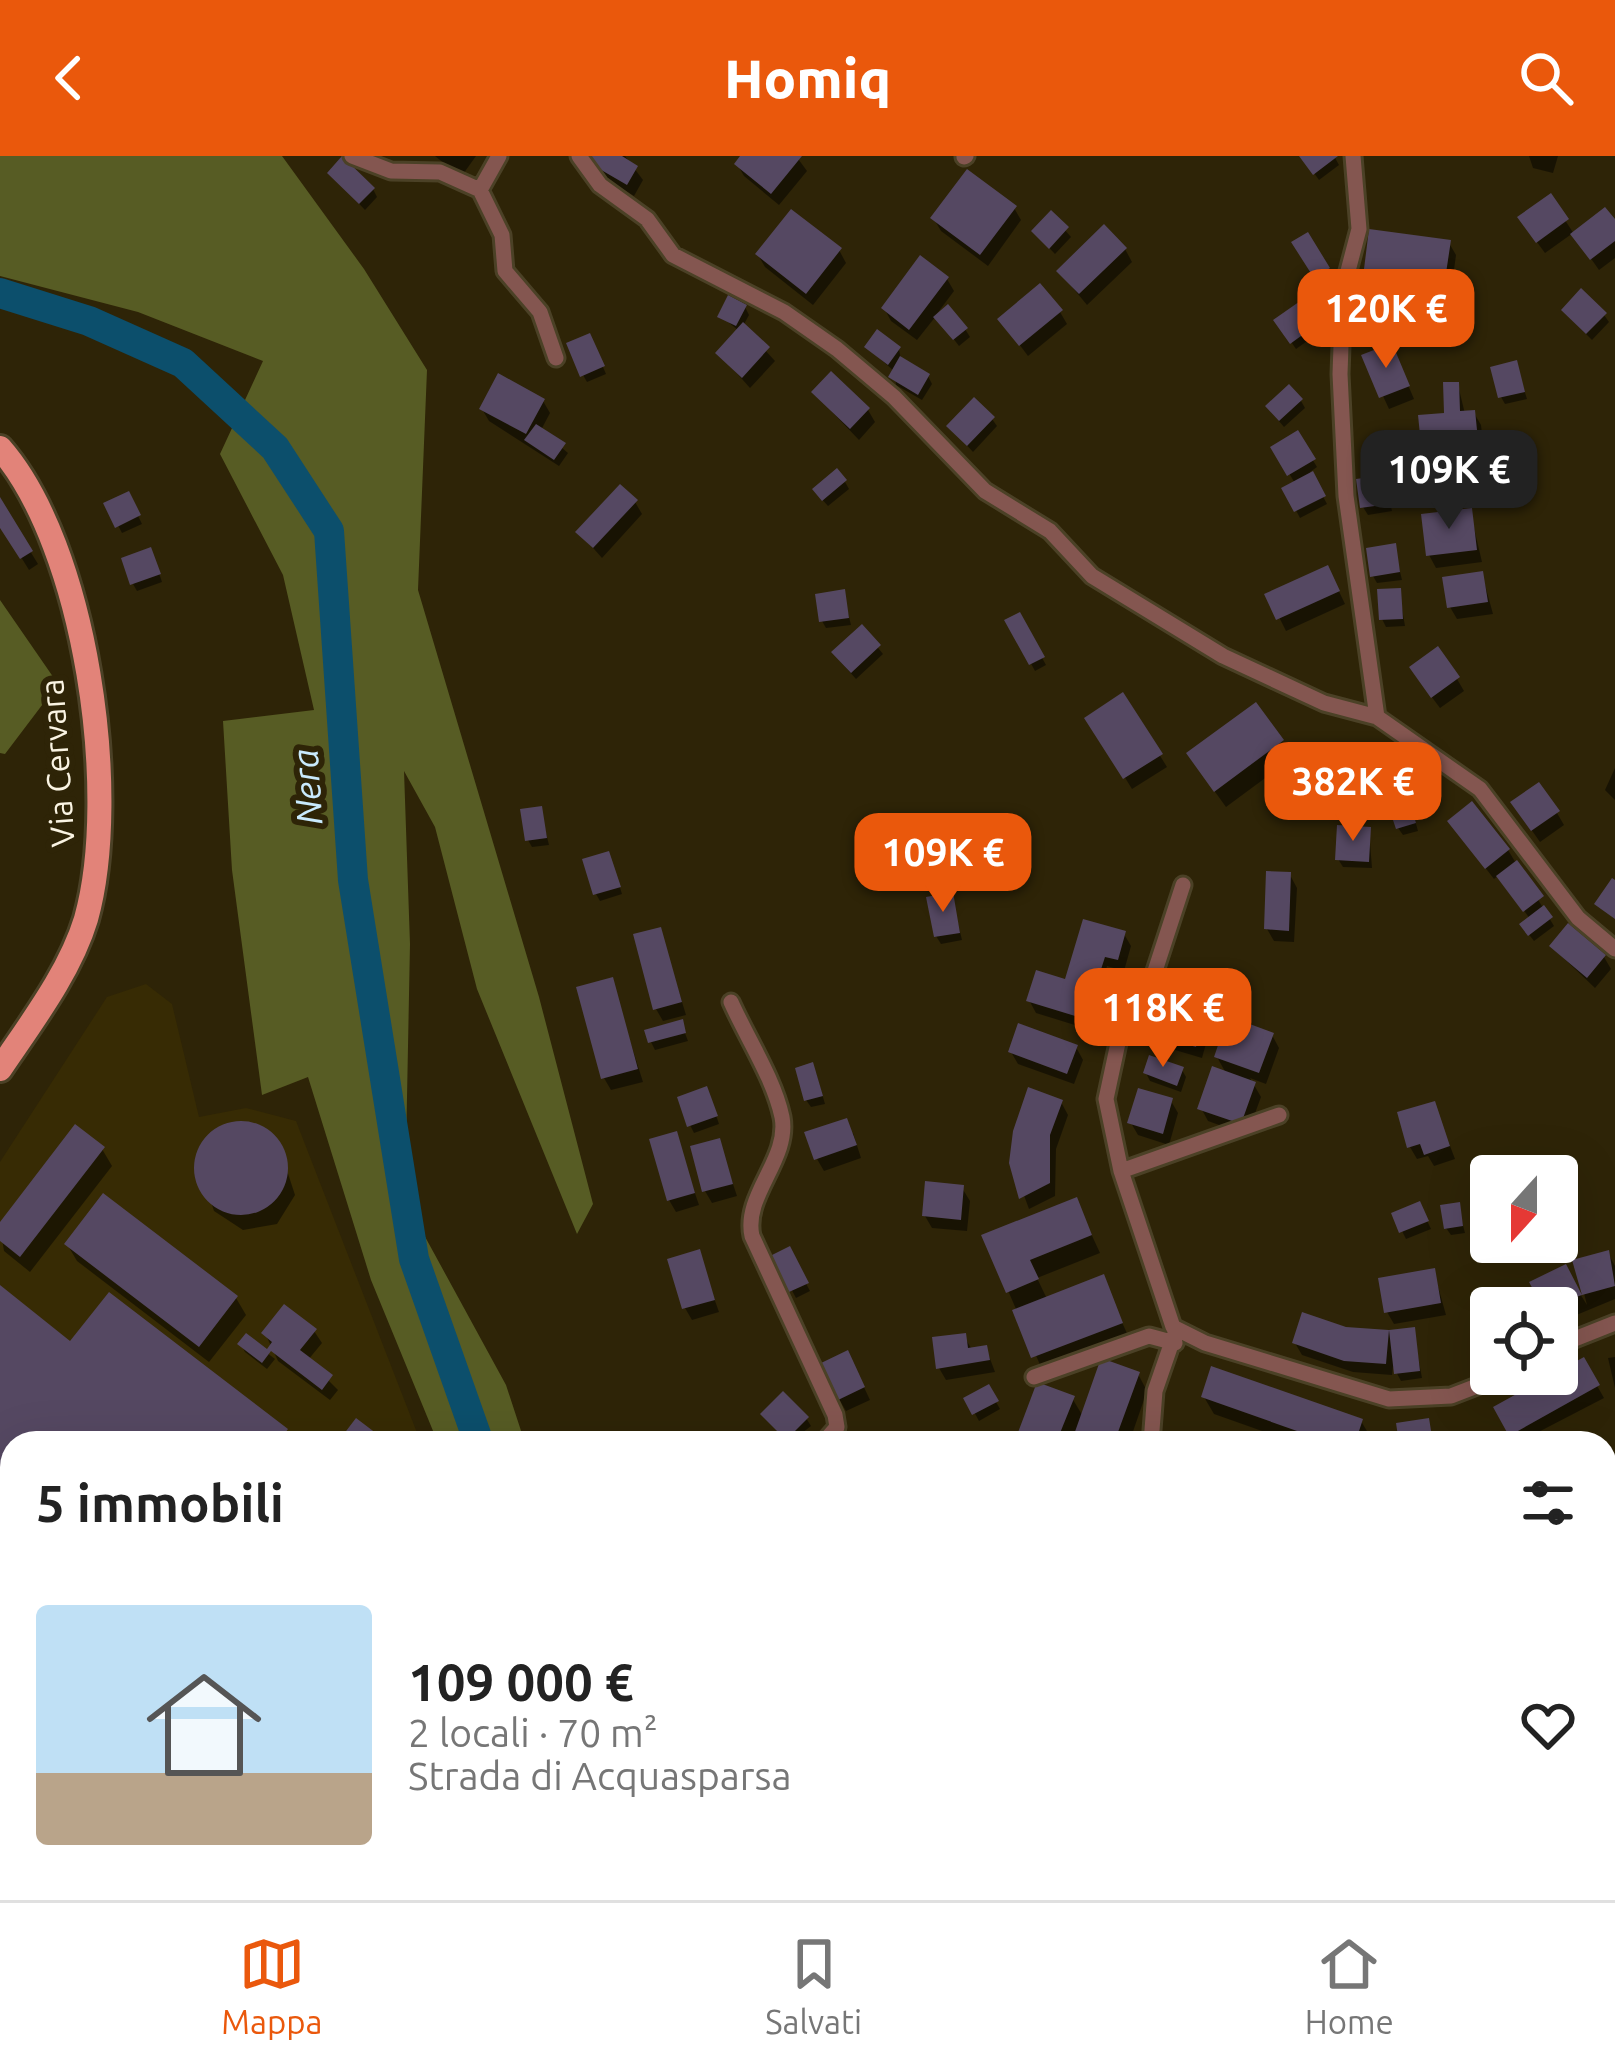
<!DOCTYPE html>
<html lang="it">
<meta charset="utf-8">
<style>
body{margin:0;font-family:Ubuntu,sans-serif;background:#f2f2f2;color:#222;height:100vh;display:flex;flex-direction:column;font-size:45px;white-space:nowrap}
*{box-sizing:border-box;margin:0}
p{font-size:39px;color:#767676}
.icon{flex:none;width:66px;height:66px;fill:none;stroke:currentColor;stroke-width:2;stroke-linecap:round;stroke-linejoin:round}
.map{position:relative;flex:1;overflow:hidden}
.drawer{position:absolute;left:0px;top:1275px;width:1617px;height:471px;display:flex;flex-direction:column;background:#fff;border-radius:36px 36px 0 0;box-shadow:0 12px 48px #0002}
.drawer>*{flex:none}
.needle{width:78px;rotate:201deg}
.fabs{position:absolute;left:1470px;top:999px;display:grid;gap:24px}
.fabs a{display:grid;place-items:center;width:108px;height:108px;border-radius:12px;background:#fff;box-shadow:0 12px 48px #0002;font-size:60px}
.price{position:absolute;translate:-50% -102px;padding:0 27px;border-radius:24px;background:#ea580c;color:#fff;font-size:39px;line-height:78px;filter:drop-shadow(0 3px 6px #0008)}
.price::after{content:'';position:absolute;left:50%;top:72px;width:36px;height:27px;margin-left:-18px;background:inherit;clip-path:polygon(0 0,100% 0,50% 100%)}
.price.current{background:#222;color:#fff}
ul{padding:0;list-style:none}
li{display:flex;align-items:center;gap:36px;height:300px;padding:0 36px}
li+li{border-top:3px solid #e0e0e0}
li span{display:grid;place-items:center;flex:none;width:336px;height:240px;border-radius:12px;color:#555}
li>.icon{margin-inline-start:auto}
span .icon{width:144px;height:144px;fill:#fffc;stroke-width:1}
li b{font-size:51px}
h2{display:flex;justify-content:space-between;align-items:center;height:144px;padding:0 36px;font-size:51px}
header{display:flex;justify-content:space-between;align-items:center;height:156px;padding:0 36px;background:#ea580c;color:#fff;font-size:54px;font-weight:800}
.tab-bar{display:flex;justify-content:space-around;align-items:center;height:168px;border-top:3px solid #e0e0e0;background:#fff;font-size:33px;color:#767676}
.tab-bar a{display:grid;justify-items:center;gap:6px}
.tab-bar .current{color:#ea580c}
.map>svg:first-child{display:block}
.built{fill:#372b04}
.forest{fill:#575c24}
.shadow{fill:#0007}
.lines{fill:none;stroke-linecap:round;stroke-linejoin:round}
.river{stroke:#0c4f6c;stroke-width:30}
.building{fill:#554862}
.street-casing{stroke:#4b4126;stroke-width:21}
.primary-casing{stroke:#4b4126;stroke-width:30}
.street{stroke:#845650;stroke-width:15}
.primary{stroke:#e28379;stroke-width:24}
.rail{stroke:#8d856d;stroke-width:4.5;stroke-dasharray:18 9;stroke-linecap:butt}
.labels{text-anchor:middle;stroke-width:12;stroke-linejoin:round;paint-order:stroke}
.street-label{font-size:33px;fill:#faf4e3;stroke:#2e2407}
.water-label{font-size:36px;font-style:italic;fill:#c9eafd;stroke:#2e2407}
</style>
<header><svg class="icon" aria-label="back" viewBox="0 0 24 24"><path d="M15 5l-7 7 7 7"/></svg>Homiq<svg class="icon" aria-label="search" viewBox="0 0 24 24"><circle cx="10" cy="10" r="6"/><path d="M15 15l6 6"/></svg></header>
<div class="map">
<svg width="1615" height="1744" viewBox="0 0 1615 1744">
<rect width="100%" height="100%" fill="#2e2407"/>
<path class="built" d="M146,828L172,848L199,961L246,952L296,965L421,1287H12V1721L0,1711V1006L107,841Z"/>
<path class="forest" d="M0,0H282L364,113L427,214L418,434L539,841L593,1048L577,1078L477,833L435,671L404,615L410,788L405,1044L506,1229L525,1287H438L371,1124L308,921L262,939L232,714L223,565L314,554L283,419L220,298L263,205L138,156L0,120Z
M0,444L58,528L5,598L0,597Z
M925,1734H1115L1135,1744H936Z"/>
<path class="shadow" d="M435,0H476L461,21Z
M590,0H625L643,24L634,40L595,16Z
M744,0H796L807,15L779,49L744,20L737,8Z
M1302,0H1334L1339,9L1319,24Z
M1529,0H1558L1553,17L1533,12Z
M330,17L373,33L377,41L365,54Z
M1550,41L1574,78L1615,68V102L1599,114L1573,77L1545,97L1528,74Z
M1014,52L1021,64L988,110L941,75L934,63Z
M1051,58L1071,81L1055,98L1034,76Z
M1307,80L1332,121L1321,128L1295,87Z
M1449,87L1456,99L1451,136L1374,125L1367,113Z
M1125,93L1132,106L1087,149L1059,115Z
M839,94L846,107L813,149L765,111L758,99Z
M947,123L954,135L936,159L965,173L970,181L959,190L936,160L917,184L891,165L884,152Z
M1305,145L1324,173L1296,193L1277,165Z
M745,151L749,159L743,170L775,205L750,232L719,197L739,175L721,160Z
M1060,156L1067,168L1028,200L1001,164Z
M1604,159L1609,166L1592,184L1569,161Z
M593,188L606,218L587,226L583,219Z
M867,191L899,193L901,204L928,220L932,228L922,244L896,229L895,216Z
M1365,201L1397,203L1414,243L1389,253Z
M1516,208L1527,243L1505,248L1501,241Z
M1458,229L1465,258L1474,257L1481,269L1483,286L1430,291L1423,278L1447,260Z
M814,237L868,254L875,266L859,284Z
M543,245L550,257L541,274L568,297L559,310L489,265L482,253Z
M1301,245L1305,252L1284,271L1273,258Z
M992,263L997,270L973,296L950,271Z
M1297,278L1317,311L1310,316L1327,348L1300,362L1285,333L1296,329L1274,292Z
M1521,295L1525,303L1519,329L1498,325L1494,317Z
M1462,298L1473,335L1450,340L1446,332Z
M1384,322L1392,355L1368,359L1363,351Z
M845,326L849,333L828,350L820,341Z
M128,339L142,368L122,377L107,348Z
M0,346L38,408L29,414L0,367Z
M635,346L642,358L602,402L579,376Z
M1470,355L1482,406L1436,412L1429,399Z
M1394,391L1402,424L1377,427L1373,420Z
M154,402L162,426L137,435L133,428Z
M1482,418L1493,458L1457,463L1450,451Z
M1334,425L1345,448L1286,475L1268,439Z
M1399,435L1405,470L1386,471L1382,463Z
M843,437L851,469L826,472L822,465Z
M1019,460L1046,509L1035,515L1008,465Z
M862,472L883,498L856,523L839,504Z
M1457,523L1464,535L1440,552L1419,524Z
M1123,540L1167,611L1132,633L1088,562Z
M1255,550L1291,603L1226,651L1200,615Z
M1615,612V644L1605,634Z
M1411,650L1418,675L1403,679L1398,672Z
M540,653L549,689L532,691L528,684Z
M1557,657L1564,669L1540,686L1521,659Z
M1450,666L1508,694L1554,770L1534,785L1527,776L1530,763L1499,719L1494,723Z
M1369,674L1372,712L1343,711L1338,703Z
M975,688L990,718L976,725L961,694Z
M612,706L622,738L600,745L596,738Z
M1290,719L1297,732L1294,786L1274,785L1267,773Z
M951,739L962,784L941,788L936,780Z
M660,774L686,859L663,865L656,853Z
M1124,778L1131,790L1124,815L1107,810L1091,874L1036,857L1029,844L1072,828Z
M1552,791L1604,801L1611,813L1595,832Z
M611,825L643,926L611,934L604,922Z
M1209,839L1216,852L1202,902L1165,891L1158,879Z
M681,867L688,885L655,894L651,886Z
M1272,879L1279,892L1266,928L1250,922L1261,941L1247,979L1208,965L1201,952L1227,919L1217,901Z
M1076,891L1083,904L1074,928L1018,908L1011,896Z
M1182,914L1186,921L1181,936L1150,925L1146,917Z
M816,917L825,948L811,951L806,944Z
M710,941L719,968L694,977L690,969Z
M1171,945L1178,957L1169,989L1138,979L1131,967Z
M1061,946L1068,959L1056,993L1055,1040L1029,1053L1012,1007Z
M1434,948L1455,1003L1434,1010L1428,1000L1417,1003L1410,991Z
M249,968L278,987L295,1039L277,1068L243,1074L214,1055L197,1003L216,975Z
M853,977L861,1002L824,1015L817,1003Z
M675,979L699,1049L676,1056L669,1044Z
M719,986L737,1040L712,1047L705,1035Z
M102,993L112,1010L30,1116L4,1095L0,1070Z
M962,1032L970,1045L967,1075L932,1072L925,1060Z
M1076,1045L1100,1097L1037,1122L1047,1143L1102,1122L1130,1184L1044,1218L985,1081Z
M1458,1050L1465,1077L1451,1079L1446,1072Z
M1423,1056L1431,1073L1406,1083L1402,1075Z
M67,1088L236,1142L246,1159L209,1206L77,1105Z
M788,1094L810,1135L796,1142L774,1101Z
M698,1097L719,1156L692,1164L685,1152Z
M1608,1097L1615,1110V1143L1557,1167V1152H1546L1533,1128L1564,1112L1587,1149L1576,1106Z
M1434,1116L1446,1159L1394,1168L1387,1156Z
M0,1134L70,1190L286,1275L293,1287H12V1705L0,1696Z
M1345,1174H1413L1422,1222L1401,1225L1393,1210L1392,1219L1353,1216L1302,1199L1295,1187Z
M314,1175L322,1187L308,1204L338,1234L330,1244L278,1205L265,1177Z
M964,1180L972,1194L986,1192L995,1216L946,1224L939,1212Z
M246,1181L275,1203L267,1213L245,1196L241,1188Z
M1615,1201V1232L1608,1202Z
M1583,1205L1604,1242L1517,1287L1497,1252Z
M854,1210L870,1244L846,1255L839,1243Z
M1138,1218L1147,1235L1129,1287H1017L1072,1242L1084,1262Z
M988,1232L1000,1253L979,1265L967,1243Z
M1204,1241L1361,1265L1371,1282L1369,1287H1296L1214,1258Z
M763,1259L806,1262L811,1270L789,1287Z
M1614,1464L1615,1465V1491L1605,1474Z
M1607,1634H1615V1676L1609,1665Z
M50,1734H564L557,1744H63Z
M641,1734H648L660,1744H632Z
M1231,1734L1236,1744H1222L1218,1737Z"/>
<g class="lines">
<path class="river" d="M0,137L89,165L183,207L275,292L329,375L353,724L414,1103L479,1287
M956,1734L970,1744"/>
</g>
<path class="building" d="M342,0L375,32L359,48L327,17Z
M587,0H622L638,10L627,29L584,4Z
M740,0H802L771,38L734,8Z
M1299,0H1338L1313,19Z
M967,13L1017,50L980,99L930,62Z
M1551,37L1569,63L1536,87L1517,61Z
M1605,51L1615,63V85L1590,104L1570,78Z
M791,53L842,92L806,138L755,98Z
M1051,54L1069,71L1049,93L1031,75Z
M1104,68L1127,92L1079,138L1056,115Z
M1369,73L1451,84L1445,124L1364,113Z
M1308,76L1330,112L1314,122L1291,86Z
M920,99L949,121L909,174L881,152Z
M1040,127L1063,154L1019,190L997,163Z
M1581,132L1607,157L1586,178L1561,154Z
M728,139L747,149L736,170L717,161Z
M1306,141L1323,164L1290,188L1273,164Z
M948,148L968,172L953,184L933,161Z
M743,166L770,191L742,222L715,197Z
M877,173L901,191L888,209L864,191Z
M590,177L605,210L580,221L566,187Z
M1392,187L1410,230L1379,242L1361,199Z
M900,200L930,218L918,239L888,221Z
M1517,204L1525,236L1498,242L1490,211Z
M831,215L870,252L850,273L811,236Z
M498,217L545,243L526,278L479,253Z
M1443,226H1459L1460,255L1475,254L1477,274L1420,279L1418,259L1444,257Z
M1289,228L1303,243L1279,265L1265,250Z
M974,241L995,261L967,290L946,270Z
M536,268L566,287L554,304L524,284Z
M1298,274L1316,303L1287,320L1270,291Z
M1498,287L1523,293L1516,323L1491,318Z
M1464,295L1470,327L1443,333L1436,300Z
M837,312L847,324L822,345L812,333Z
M1313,315L1326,340L1294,356L1281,332Z
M1385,319L1390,348L1360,352L1356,323Z
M620,328L638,344L593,392L575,376Z
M129,335L141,359L115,372L103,347Z
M0,341L33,395L20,403L0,372Z
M1472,352L1477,394L1426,400L1421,358Z
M1396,387L1400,416L1370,421L1366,392Z
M151,391L161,418L130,429L121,402Z
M1328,409L1340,435L1276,464L1264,438Z
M1483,415L1488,446L1447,452L1442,421Z
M1401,432L1403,463L1379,464L1377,433Z
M845,433L849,462L819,466L815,438Z
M1020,456L1045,501L1029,509L1004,464Z
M862,468L881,489L851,517L831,496Z
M1438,490L1460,521L1431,542L1409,511Z
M1123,536L1163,598L1123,623L1084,562Z
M1256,546L1284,584L1214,636L1186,597Z
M1539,626L1560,655L1531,675L1510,646Z
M1408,639L1416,667L1396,673L1387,646Z
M1472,645L1510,693L1485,713L1447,665Z
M542,650L547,682L525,685L520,653Z
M1337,669L1371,671L1369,706L1335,704Z
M976,684L989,710L969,719L957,693Z
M609,695L621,731L593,739L582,703Z
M1517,704L1544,740L1523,756L1496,720Z
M1266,715L1291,716L1289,775L1264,773Z
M1612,722L1615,724V763L1594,748Z
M953,736L960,777L934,781L926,741Z
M1544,749L1553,761L1528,780L1519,768Z
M1083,763L1126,775L1118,804L1105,801L1085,863L1026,845L1036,814L1065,823Z
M1568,767L1606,799L1587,822L1549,790Z
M661,771L682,846L653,854L633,778Z
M613,821L638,913L601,923L576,831Z
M1170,825L1211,837L1196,891L1155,879Z
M1228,860L1274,877L1259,917L1214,901Z
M683,863L686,877L648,887L644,874Z
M1018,867L1078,889L1067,918L1008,896Z
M1149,899L1184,911L1177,930L1143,917Z
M813,906L823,940L804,945L795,912Z
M1212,910L1256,926L1241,968L1197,953Z
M707,930L718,960L687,971L677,941Z
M1028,931L1063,944L1050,979V1027L1019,1043L1009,1007L1013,975Z
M1138,932L1173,942L1163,978L1127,967Z
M1435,945L1450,990L1424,999L1420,988L1407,992L1397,956Z
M847,962L857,989L814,1004L804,976Z
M194 1012a47 47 0 1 1 94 0a47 47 0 1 1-94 0Z
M75,968L105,991L20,1101L0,1085V1066Z
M677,975L695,1037L667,1045L649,983Z
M720,982L733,1028L702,1036L690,990Z
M925,1025L964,1029L961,1064L922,1060Z
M103,1037L238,1140L199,1191L64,1088Z
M1077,1041L1092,1079L1030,1104L1039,1123L1006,1137L981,1079Z
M1420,1045L1429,1065L1399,1077L1391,1057Z
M1460,1046L1463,1070L1444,1073L1440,1049Z
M790,1090L809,1127L789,1136L770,1100Z
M700,1093L715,1144L682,1153L667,1103Z
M1609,1094L1615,1130L1582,1139L1572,1104Z
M1566,1108L1582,1139L1543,1152L1529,1126Z
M1435,1112L1441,1147L1384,1157L1378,1122Z
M1104,1118L1123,1167L1031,1202L1012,1154Z
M0,1129L70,1185L109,1136L288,1273L278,1287H12V1702L0,1692Z
M284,1148L317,1173L300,1194L333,1219L322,1234L271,1195L262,1207L237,1188L246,1177L267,1193L272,1186L261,1177Z
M1302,1156L1346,1171L1389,1174L1386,1208L1344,1205L1292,1187Z
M1415,1171L1420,1215L1394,1218L1389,1174Z
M966,1177L968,1192L987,1189L990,1204L936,1213L932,1181Z
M848,1194L865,1231L836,1245L819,1208Z
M1584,1201L1600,1229L1509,1280L1493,1251Z
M1101,1202L1140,1216L1114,1287H1071Z
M1211,1210L1363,1263L1355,1287H1331L1201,1241Z
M1037,1226L1075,1240L1056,1287H1014Z
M989,1228L999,1245L972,1259L963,1242Z
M783,1235L809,1261L786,1284L760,1258Z
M356,1262L385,1284L383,1287H337Z
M1429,1262L1433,1287H1399L1396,1267Z
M1605,1504L1615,1521L1612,1559L1605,1548Z
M54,1734H549L541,1744H67Z"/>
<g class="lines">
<g class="street-casing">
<path id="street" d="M352,0L391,15L440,16L480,34
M579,0L600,29L647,63L673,99L784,156L837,193L894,241L985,335L1050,375L1092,420L1223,500L1324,547L1377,561L1480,633L1578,762L1615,793
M1353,0L1359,73L1343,134L1340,218L1346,340L1377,561
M964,1L966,0
M480,34L502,79L505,115L540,156L556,202
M480,34L499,0
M1183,729L1155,815L1118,887L1106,943L1121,1015L1173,1171L1205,1187L1389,1243L1451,1240L1508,1218
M731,846C747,882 774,923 782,961C790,1003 743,1039 752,1080L835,1259L837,1271L823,1287
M1121,1015L1279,959
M1557,1190L1615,1167
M1034,1221L1149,1180L1175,1187
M1151,1287L1155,1235L1174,1180
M1605,1368L1615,1366
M1605,1414L1612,1450"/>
</g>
<g class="primary-casing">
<path id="primary" d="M0,292C86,390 121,638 86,763C70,816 31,867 0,913"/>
</g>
<use href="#street" class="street"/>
<use href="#primary" class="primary"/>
<path class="rail" d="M609,1734L617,1744
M567,1740L571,1744"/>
</g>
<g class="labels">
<g class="street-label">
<text transform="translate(57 607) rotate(-94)" y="12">Via Cervara</text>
</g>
<g class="water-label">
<text transform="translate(307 631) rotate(-94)" y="13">Nera</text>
</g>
</g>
</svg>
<div class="fabs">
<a><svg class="needle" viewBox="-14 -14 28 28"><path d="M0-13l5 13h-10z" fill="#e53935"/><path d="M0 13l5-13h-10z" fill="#767676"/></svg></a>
<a><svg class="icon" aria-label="locate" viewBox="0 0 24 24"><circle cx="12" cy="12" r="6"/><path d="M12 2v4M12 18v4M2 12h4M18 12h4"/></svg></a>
</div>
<b class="price" style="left:1386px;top:215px">120K €</b>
<b class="price current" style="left:1449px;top:376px">109K €</b>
<b class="price" style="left:1353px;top:688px">382K €</b>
<b class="price" style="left:943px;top:759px">109K €</b>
<b class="price" style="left:1163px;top:914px">118K €</b>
<section class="drawer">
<h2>5 immobili<svg class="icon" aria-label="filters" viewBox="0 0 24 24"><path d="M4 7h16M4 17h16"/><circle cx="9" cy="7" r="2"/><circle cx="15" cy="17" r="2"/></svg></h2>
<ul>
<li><span style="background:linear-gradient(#bfe0f5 70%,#b9a48a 0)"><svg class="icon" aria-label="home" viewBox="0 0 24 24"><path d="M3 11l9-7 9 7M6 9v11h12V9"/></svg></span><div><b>109 000 €</b><p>2 locali · 70 m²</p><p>Strada di Acquasparsa</p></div><svg class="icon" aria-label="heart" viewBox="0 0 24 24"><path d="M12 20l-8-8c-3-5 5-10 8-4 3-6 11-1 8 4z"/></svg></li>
</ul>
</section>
</div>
<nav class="tab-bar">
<a class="current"><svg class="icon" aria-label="map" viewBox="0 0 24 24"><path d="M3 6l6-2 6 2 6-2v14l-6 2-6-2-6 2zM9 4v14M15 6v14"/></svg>Mappa</a>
<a><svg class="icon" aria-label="saved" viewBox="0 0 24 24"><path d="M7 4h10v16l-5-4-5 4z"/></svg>Salvati</a>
<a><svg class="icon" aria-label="home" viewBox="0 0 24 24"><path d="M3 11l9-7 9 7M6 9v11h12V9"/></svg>Home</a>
</nav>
